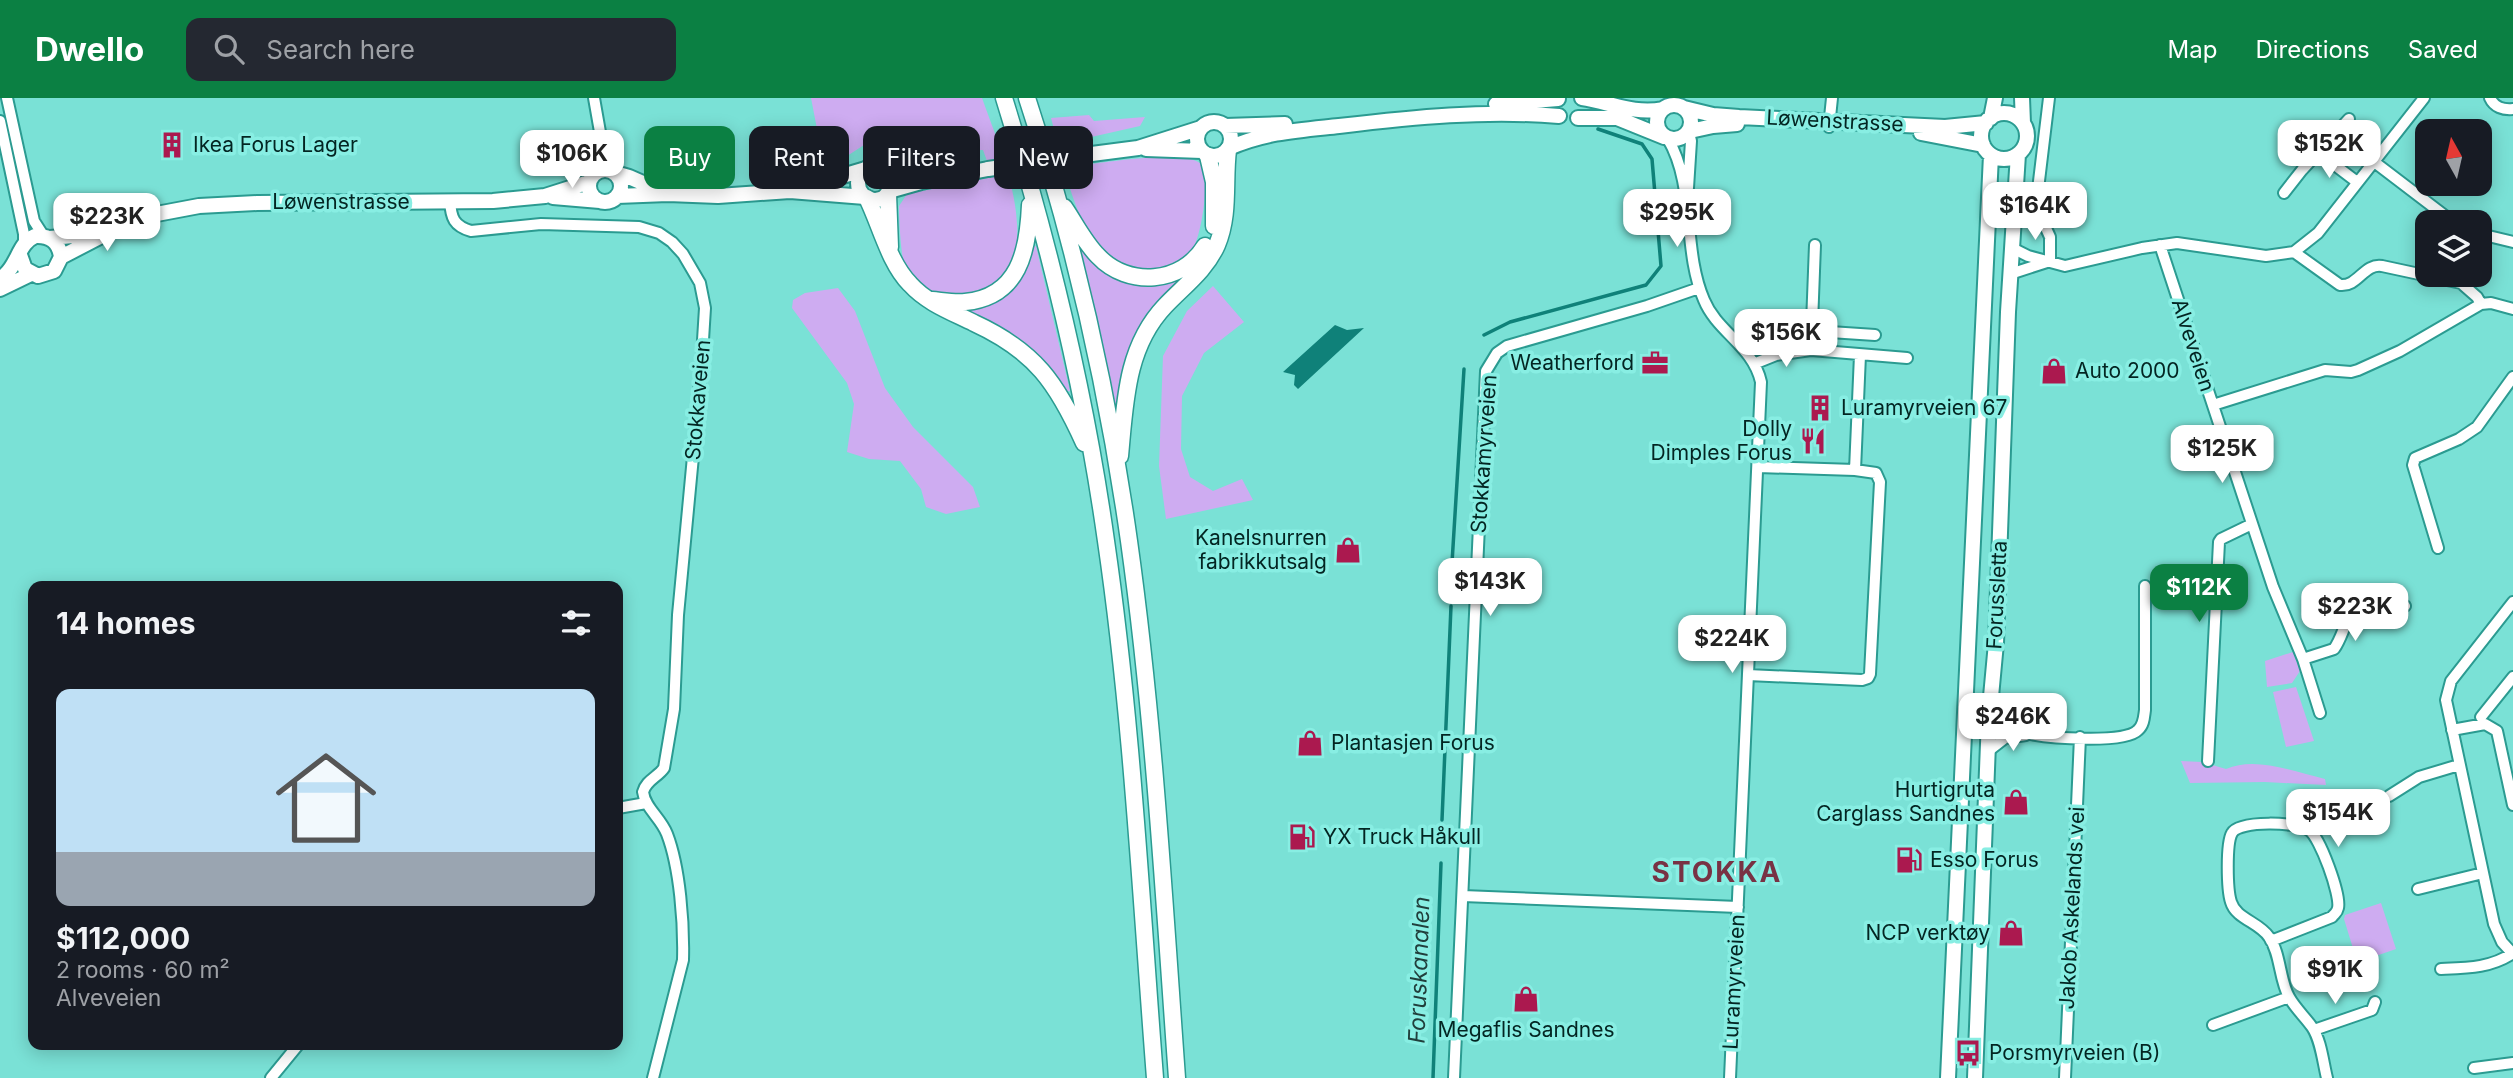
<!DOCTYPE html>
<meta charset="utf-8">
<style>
body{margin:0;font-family:Inter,sans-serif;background:#242831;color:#f1f3f6;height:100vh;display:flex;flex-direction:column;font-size:26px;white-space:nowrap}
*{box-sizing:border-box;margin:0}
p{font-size:23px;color:#9ea1a6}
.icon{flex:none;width:38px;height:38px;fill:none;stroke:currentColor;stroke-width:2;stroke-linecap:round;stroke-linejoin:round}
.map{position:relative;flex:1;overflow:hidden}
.side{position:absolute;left:28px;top:483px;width:595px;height:469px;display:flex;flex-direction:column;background:#171b24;border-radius:14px;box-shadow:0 4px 18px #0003}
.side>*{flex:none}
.hud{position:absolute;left:644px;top:28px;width:665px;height:63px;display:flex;gap:14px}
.needle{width:46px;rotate:352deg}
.fabs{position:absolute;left:2415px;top:21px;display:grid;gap:14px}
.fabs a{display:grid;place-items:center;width:77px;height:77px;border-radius:14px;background:#171b24;box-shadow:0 4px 18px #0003;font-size:35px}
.price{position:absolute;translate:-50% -60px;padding:0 16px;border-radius:14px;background:#fff;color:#222;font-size:23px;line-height:46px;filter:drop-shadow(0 2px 4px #0008)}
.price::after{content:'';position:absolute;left:50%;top:42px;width:21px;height:16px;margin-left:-10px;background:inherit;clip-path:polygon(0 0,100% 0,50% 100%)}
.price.active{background:#0b8043;color:#fff}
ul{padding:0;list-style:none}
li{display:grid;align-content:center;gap:14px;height:371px;padding:0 28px}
li span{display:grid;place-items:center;height:217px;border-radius:14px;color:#555}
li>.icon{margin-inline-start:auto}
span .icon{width:126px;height:126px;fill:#fffc;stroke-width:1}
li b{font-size:30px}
h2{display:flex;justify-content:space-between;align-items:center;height:84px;padding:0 28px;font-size:30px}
.chip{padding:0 24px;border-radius:14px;background:#171b24;box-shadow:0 4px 18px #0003;font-size:24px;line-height:63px}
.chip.active{background:#0b8043;color:#fff}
header{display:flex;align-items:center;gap:42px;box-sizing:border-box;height:98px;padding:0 35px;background:#0b8043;color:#fff}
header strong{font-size:33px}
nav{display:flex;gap:38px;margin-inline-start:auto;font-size:24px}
.search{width:490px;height:63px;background:#242831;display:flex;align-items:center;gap:18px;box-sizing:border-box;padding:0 24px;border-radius:14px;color:#9ea1a6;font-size:26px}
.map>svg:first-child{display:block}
.green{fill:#ceacf1}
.water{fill:#0f8179}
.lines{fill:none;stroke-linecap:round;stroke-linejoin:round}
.stream{stroke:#0f8179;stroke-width:3.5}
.minor-casing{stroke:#2b9b91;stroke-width:14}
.major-casing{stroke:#2b9b91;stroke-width:18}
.highway-casing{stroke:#2b9b91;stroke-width:19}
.minor{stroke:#fff;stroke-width:10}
.major{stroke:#fff;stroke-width:14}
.highway{stroke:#fff;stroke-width:16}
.major-bridge-casing{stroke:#2b9b91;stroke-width:18;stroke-linecap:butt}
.major-bridge{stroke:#fff;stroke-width:14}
.labels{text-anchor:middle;stroke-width:7;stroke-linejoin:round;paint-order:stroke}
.street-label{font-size:21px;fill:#032522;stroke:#88eee3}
.poi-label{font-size:21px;fill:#032522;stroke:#88eee3;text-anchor:start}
.water-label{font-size:23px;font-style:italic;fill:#213f3c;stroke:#88eee3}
.district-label{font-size:28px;font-weight:bold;letter-spacing:2px;fill:#783244;stroke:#88eee3}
</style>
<header>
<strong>Dwello</strong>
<div class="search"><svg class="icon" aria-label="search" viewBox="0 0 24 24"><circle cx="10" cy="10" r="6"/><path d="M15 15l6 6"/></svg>Search here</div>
<nav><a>Map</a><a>Directions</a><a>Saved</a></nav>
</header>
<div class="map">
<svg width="2513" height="980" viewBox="0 0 2513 980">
<rect width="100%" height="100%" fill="#7ae1d6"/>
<path class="green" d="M811,0H982C997,42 1020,96 1017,141C1016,158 1004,181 988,190C963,205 922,198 906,172C901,163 899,121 899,108L907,96L993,79L983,52L923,54L884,46L864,47L847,58L824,67Z
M1089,17L1094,23L1145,19L1140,28L1078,42L1084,67C1108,64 1182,52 1200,65C1212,74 1201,141 1192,152C1164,184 1114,175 1092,141C1070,105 1062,59 1051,20Z
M1076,141C1087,158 1109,182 1131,184C1146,185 1165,179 1180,177L1184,179L1135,240L1121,281L1118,308L1113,311Z
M1036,148L1070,293L1063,294L1044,263L1002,231L959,209L976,207L1031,149Z
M1213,188L1244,224L1204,255L1182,298L1181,351L1190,379L1213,393L1242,381L1253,402L1166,421L1159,368L1163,258L1187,213Z
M838,190L855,213L885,290L913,329L973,389L980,409L946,416L926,409L921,391L900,363L869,361L847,354L854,306L847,285L792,210L793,202L805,195Z
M2293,554L2300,573L2292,585L2267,589L2265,563Z
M2296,589L2314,643L2286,649L2273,594Z
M2181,663L2202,664L2226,671C2256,658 2294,674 2325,681L2326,687L2265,684L2190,685Z
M2381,805L2396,851L2370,860L2355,857L2344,821L2345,817Z"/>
<path class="water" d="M1335,227L1347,232L1364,230L1298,291L1294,287L1295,277L1283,274Z"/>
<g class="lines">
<path class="stream" d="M1484,237L1510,224L1646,187L1661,168L1652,61L1642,46L1598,31
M1452,465L1464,271
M1442,722L1451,508
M1433,980L1441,765"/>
<g class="minor-casing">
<path id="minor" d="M7,0L34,123L43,137
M594,0L600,34
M2049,0L2036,108L2050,139V163
M2490,0C2494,9 2503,12 2513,11
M0,23L24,136V146
M1829,29L1832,0
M1668,41C1696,89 1682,151 1704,202C1717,234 1753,248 1761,284L1730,980
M2319,55L2357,84
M2373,63L2453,124
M592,79L600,34L615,75
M1688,90L1691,43L1689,34
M2284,95L2302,72L2349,21
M450,103C451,120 454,128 471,133L541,126L639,129L659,135L672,144L683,156L700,185L705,210L701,274L678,517L674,611L664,670C658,679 646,682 643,694C645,710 661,720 667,736C680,770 684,826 683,862L653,980
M2480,136L2513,144
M2160,147L2273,489L2303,561L2320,615
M2012,150L2028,158L2065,168L2142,150L2177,145L2266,158L2294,154L2318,135L2424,0
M2294,154L2340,187C2358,189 2364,165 2382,168L2461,185L2477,199L2481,206
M2010,176L2050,163
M1830,234L1875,237
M1811,252L1815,147
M1756,265L1776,257L1811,252L1907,260
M2213,307L2325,272L2351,274L2358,272L2400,253L2481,206L2491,205L2513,211
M1758,369L1855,372L1860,257
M2438,450L2413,367L2415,360L2459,341L2477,329L2513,279
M2513,504L2451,583L2446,602L2494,826L2502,844L2513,856
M2303,561L2334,551C2342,540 2344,526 2352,514C2364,497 2389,501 2405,508
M1748,577L1862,582L1868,580L1870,576L1880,384L1876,375L1855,372
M2481,619L2513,579
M1989,620C2002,627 2015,634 2030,636C2049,640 2125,646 2138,632C2144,627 2144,619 2145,612V488
M2452,632L2485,626L2497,633L2513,707
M1987,654L2005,640L2026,637
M2208,663L2219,444L2221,441L2252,426
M2389,698L2419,679L2459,667
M618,710L646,705
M2418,791L2483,775
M1463,798L1738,809
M2271,843L2332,819C2335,815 2337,815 2338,810C2341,797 2320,739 2309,732C2298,724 2239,722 2232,735C2226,745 2227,792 2231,804C2236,821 2259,824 2269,839C2281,856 2279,881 2289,899C2295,910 2305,919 2312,929C2321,942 2323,964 2327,980
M2441,871C2467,870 2491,870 2513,855
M2213,927L2289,899
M2314,932L2372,912L2375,904
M2474,970L2513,965
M271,980L298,947
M1454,980L1486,273L1497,255L1507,248L1647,208L1699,190
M2065,980L2080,639"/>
</g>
<g class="major-casing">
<path id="major" d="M1582,0C1609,4 1634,17 1663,11
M2022,0L2023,25
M1496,6L1558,1
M1657 24a17 17 0 1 1 34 0a17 17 0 1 1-34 0Z
M1684,10L1713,17L1739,19L1945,29L1986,25
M1981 38a23 23 0 1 1 46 0a23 23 0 1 1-46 0Z
M1578,20H1617L1664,39
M1991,20L1995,0
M1197 41a17 17 0 1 1 34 0a17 17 0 1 1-34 0Z
M1225,28L1285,26
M1690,33L1713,28L1737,26
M1921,35L1983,47
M1229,50C1264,34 1302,32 1339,28C1415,19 1484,12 1559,18
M1146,51L1202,53
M1084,57L1138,50L1201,30
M858 85a17 17 0 1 1 34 0a17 17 0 1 1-34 0Z
M881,70L947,72
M589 88a16 16 0 1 1 32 0a16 16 0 1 1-32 0Z
M615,75L629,79L663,94
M802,90L866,71
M889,93L921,84L988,71
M617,98L668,96L718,98L790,93L865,99
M553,99L600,103
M50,140L73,138L109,125L199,108L257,105L493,103L545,98L589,84
M61,159L113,132
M0,181C19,168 17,146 35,138C50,137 59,144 61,159L54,173L38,178L25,171L20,157
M0,191L31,176
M1948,980L1991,57
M1975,980L1989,620L1996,545L2008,214L2018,56"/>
</g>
<g class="highway-casing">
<path id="highway" d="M1004,0C1049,145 1085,293 1106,443C1132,621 1141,801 1155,980
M1027,0C1074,143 1108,294 1129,443C1154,621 1164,801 1177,980
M1208,58L1214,84V128
M888,96L890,149
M867,100C880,126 889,165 910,186C927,205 952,214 974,225C1035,253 1057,285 1084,345
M1064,109C1075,125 1084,144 1098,158C1128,190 1182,186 1205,148
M932,202C943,203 954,205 965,204C1019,199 1028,153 1030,107
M1120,358C1125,305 1126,249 1165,208C1184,188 1206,172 1217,147C1230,116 1224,84 1228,52"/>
</g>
<use href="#minor" class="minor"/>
<use href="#major" class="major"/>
<use href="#highway" class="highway"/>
<g class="major-bridge-casing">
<path id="major-bridge" d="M988,71L1084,57"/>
</g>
<use href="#major-bridge" class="major-bridge"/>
</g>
<defs>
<g id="building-bare" transform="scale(2.1)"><path d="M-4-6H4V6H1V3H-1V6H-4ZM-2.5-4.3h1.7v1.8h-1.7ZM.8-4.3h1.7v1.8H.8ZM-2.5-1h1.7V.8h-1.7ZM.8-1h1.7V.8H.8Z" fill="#ab194f" stroke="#88eee3" stroke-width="2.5" paint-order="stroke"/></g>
<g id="office-bare" transform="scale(2.1)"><path d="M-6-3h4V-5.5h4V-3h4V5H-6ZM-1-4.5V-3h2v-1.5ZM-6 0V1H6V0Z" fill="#ab194f" stroke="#88eee3" stroke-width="2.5" paint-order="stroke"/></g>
<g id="shop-bare" transform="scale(2.1)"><path d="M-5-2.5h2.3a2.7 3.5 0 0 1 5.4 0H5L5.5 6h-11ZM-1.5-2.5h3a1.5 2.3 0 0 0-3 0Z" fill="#ab194f" stroke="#88eee3" stroke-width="2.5" paint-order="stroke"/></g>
<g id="restaurant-bare" transform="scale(2.1)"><path d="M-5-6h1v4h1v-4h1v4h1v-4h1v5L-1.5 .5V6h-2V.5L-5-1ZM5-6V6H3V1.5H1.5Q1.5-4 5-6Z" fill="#ab194f" stroke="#88eee3" stroke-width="2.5" paint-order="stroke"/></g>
<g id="fuel-bare" transform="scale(2.1)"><path d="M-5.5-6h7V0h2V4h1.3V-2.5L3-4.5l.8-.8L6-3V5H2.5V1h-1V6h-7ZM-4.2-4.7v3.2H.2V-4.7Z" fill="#ab194f" stroke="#88eee3" stroke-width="2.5" paint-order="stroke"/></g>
<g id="bus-bare" transform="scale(2.1)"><path d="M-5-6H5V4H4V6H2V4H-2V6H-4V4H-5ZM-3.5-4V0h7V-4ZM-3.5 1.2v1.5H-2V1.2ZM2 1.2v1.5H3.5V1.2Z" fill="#ab194f" stroke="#88eee3" stroke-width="2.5" paint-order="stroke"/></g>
</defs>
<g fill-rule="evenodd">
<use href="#building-bare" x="172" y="47"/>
<use href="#office-bare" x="1655" y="265"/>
<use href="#shop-bare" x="2054" y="273"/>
<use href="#building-bare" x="1820" y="310"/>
<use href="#restaurant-bare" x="1813" y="343"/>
<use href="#shop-bare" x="1348" y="452"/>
<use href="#shop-bare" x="1310" y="645"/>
<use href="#shop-bare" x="2016" y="704"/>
<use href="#fuel-bare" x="1302" y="739"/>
<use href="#fuel-bare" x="1909" y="762"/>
<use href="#shop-bare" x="2011" y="835"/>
<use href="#shop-bare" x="1526" y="901"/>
<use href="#bus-bare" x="1968" y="955"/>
</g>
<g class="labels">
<g class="street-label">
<text transform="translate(1835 23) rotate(3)" y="7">Løwenstrasse</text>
<text x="341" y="111">Løwenstrasse</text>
<text transform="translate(2193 247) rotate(72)" y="7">Alveveien</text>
<text transform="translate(698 302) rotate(-85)" y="7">Stokkaveien</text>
<text transform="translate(1484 356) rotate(-86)" y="7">Stokkamyrveien</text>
<text transform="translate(1997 497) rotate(-87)" y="7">Forussletta</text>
<text transform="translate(2072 810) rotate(-87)" y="7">Jakob Askelands vei</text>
<text transform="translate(1734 884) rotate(-87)" y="7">Luramyrveien</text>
</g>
<g class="poi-label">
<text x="193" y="54">Ikea Forus Lager</text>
<text x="1634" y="272" text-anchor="end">Weatherford</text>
<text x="2075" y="280">Auto 2000</text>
<text x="1841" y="317">Luramyrveien 67</text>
<text x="1792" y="338" text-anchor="end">Dolly<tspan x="1792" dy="24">Dimples Forus</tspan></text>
<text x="1327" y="447" text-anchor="end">Kanelsnurren<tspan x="1327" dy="24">fabrikkutsalg</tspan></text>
<text x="1331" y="652">Plantasjen Forus</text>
<text x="1995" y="699" text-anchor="end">Hurtigruta<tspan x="1995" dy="24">Carglass Sandnes</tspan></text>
<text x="1323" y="746">YX Truck Håkull</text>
<text x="1930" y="769">Esso Forus</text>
<text x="1990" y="842" text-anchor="end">NCP verktøy</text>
<text x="1526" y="939" text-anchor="middle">Megaflis Sandnes</text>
<text x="1989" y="962">Porsmyrveien (B)</text>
</g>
<g class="water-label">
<text transform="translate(1419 872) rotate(-88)" y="8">Foruskanalen</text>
</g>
<g class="district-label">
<text x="1717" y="784">STOKKA</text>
</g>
</g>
</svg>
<div class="fabs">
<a><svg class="needle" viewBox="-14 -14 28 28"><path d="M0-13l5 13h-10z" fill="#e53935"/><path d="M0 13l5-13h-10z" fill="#9ea1a6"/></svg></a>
<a><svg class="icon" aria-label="layers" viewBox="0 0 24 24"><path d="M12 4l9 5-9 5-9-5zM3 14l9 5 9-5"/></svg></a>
</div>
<b class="price" style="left:2329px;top:82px">$152K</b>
<b class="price" style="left:572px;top:92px">$106K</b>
<b class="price" style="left:2035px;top:144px">$164K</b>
<b class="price" style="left:1677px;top:151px">$295K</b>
<b class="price" style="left:107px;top:155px">$223K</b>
<b class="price" style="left:1786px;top:271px">$156K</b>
<b class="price" style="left:2222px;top:387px">$125K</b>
<b class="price" style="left:1490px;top:520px">$143K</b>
<b class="price active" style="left:2199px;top:526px">$112K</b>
<b class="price" style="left:2355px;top:545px">$223K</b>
<b class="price" style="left:1732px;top:577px">$224K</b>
<b class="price" style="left:2013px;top:655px">$246K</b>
<b class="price" style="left:2338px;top:751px">$154K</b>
<b class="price" style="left:2335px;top:908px">$91K</b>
<div class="hud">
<a class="chip active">Buy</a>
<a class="chip">Rent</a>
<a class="chip">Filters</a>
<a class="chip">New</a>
</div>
<section class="side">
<h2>14 homes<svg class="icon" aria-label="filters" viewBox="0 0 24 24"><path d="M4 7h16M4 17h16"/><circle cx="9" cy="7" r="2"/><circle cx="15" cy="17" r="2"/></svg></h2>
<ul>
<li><span style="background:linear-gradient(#bfe0f5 75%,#9aa5b1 0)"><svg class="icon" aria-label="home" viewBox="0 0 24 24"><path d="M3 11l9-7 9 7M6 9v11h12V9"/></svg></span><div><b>$112,000</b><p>2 rooms · 60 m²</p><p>Alveveien</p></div></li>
</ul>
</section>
</div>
